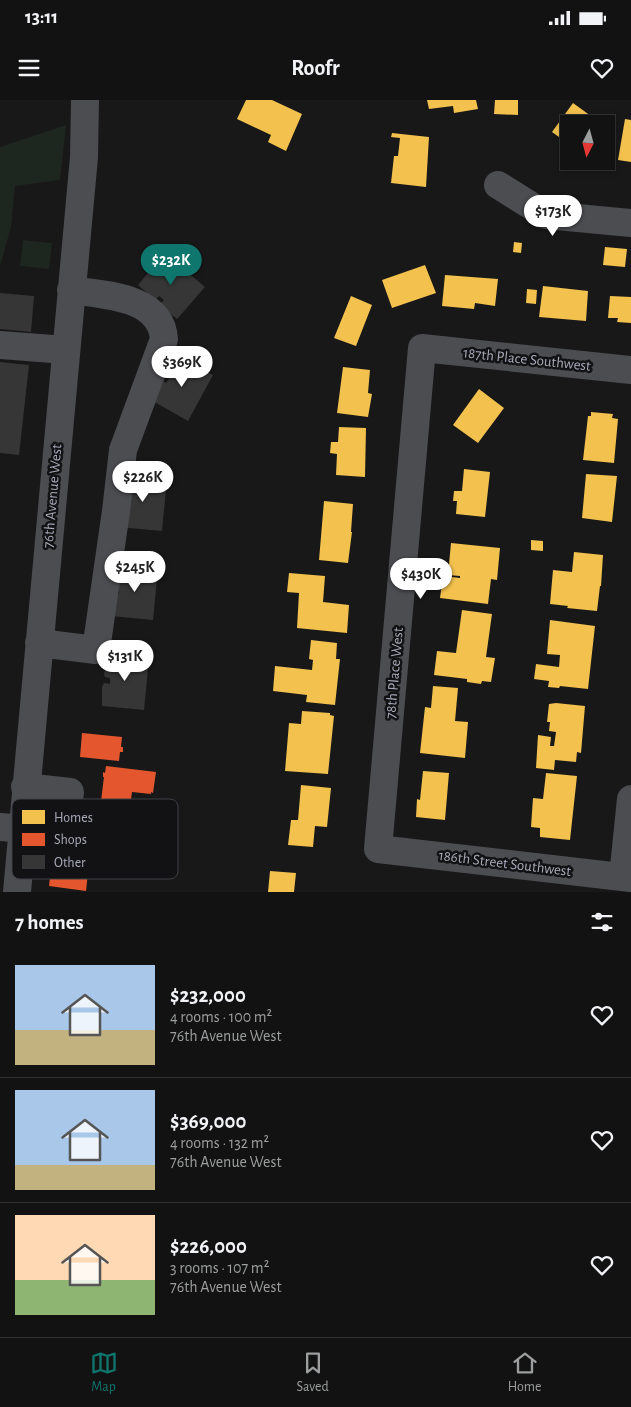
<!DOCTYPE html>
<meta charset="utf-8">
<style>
body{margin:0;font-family:"Alegreya Sans",sans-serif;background:#1b1b1b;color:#f1f3f6;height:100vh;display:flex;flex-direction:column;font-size:19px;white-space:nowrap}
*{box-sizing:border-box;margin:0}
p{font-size:16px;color:#9c9e9f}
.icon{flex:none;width:28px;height:28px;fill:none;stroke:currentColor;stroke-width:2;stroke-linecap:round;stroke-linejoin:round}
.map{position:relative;height:792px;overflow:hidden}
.drawer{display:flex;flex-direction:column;background:#121212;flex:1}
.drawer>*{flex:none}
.needle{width:32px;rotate:186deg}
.controls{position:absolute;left:560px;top:15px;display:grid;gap:10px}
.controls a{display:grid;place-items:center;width:55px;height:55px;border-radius:0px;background:#121212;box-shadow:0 2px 8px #0003,0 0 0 1px #313232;font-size:25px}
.price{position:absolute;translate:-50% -42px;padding:0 11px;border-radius:18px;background:#fff;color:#222;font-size:16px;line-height:32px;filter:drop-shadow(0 1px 2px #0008)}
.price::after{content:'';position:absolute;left:50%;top:30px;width:15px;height:11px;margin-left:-8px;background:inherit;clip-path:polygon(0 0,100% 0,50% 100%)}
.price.current{background:#0f766e;color:#fff}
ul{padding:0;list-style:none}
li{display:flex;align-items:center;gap:15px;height:125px;padding:0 15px}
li+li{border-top:1px solid #313232}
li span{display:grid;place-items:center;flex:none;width:140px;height:100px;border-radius:0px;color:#555}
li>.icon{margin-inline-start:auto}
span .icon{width:60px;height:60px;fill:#fffc;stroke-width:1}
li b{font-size:21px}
h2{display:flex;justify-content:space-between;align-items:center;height:60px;padding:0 15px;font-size:21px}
.status{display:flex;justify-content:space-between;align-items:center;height:35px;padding:0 25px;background:#121212;direction:ltr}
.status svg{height:14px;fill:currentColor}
header{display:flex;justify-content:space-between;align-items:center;height:65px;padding:0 15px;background:#121212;font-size:22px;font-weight:600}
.dock{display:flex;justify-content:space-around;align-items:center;height:70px;border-top:1px solid #313232;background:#121212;font-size:14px;color:#9c9e9f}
.dock a{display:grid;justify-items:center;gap:2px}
.dock .current{color:#0f766e}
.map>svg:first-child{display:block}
.green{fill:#1e2620}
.homes{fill:#f2c14e}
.shops{fill:#e4572e}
.building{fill:#363637}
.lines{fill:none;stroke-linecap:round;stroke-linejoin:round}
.minor{stroke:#4c4d51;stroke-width:28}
.labels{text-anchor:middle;stroke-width:5;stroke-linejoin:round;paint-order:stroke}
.street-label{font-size:15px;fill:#a9abba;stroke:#121214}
.key{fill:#121214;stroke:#3f4046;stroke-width:1}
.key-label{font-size:14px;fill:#a9abba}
</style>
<div class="status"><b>13:11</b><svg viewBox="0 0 49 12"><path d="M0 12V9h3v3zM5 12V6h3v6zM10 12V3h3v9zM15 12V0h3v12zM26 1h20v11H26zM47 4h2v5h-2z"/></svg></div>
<header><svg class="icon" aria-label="menu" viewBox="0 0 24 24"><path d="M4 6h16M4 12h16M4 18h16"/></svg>Roofr<svg class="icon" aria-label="heart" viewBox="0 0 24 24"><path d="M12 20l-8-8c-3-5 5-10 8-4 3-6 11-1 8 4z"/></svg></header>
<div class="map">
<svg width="631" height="792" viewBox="0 0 631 792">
<rect width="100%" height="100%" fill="#181818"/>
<path class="green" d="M66,25L60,80L15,86L11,127L0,166V47Z
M23,140L52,143L49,169L20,166Z"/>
<path class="homes" d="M246,0H272L302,14L286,51L268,42L271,35L237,19Z
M427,0H476L478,9L454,13L453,6L429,9Z
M495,0H518V15L494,14Z
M573,3L602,24H569V44L552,32Z
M625,19L631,20V62L618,60Z
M392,33L429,37L426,87L391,83L394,56H398L400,38L391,37Z
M514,142L522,143L521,153L513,152Z
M605,147L627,149L625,167L603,165Z
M425,165L436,193L392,208L382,180Z
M445,175L498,179L495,206L475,203L474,209L442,206Z
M543,186L588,191L586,221L539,217Z
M527,189L537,190L536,204L526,203Z
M351,196L372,205L356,246L334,238Z
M610,196L631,197V223L617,222L618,218H608Z
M343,267L370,270L368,293L372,294L368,317L337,313Z
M479,289L504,308L478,343L453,325Z
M591,312L613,314L612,318L618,319L614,363L583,360L588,316H591Z
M339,327L366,328L365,377L336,375L337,354L330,353L331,342H338Z
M464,369L490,372L485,417L456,414L457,401H453L454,391H462Z
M586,374L617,376L612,422L582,418Z
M324,401L353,404L351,432H352L348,463L319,460Z
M531,440L543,441V451L531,450Z
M451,443L500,448L497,480L491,479L488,504L440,498L443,476L460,478V476L448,475Z
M574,452L603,455L601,486H600L597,511L567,508L568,506L550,504L553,470L572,472Z
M289,473L325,476L323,502L349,505L347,533L297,528L299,493L287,492Z
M462,510L492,514L486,557L495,558L491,582L482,581L481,584L467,582V579L434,575L437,551L456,553Z
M550,520L595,526L588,589L560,586L559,588L548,587L549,581L534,579L536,564L559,567L560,555L547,554Z
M311,540L337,543L336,559H340L335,605L306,602L307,595L273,591L275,566L312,570L313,560L309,559Z
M433,586L458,588L455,621L468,622L465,658L420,653L425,607L431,608Z
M556,603L585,606L581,653L577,652L576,662L555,660L554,670L536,668L538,635L551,637L550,646H554L556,632L549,631L550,622H547L549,604Z
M302,611L330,613V615L334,616L328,674L285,671L289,623L301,624Z
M423,671L449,673L445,720L416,717L417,699L420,700Z
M546,673L577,676L570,740L540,737V728L531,727L533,698L543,699Z
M301,685L331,688L327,727L315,726L313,747L288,745L291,720H298Z
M270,771L296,773L294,792H268Z"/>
<path class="shops" d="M82,633L122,637L121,647H123V652H120L119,661L80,657Z
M106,666L156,672L153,693L151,692V694L132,692L127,728L98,725L104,677H103V672L105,673Z
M52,759L89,764L86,791L49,786Z"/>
<path class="building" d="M165,153L205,187L177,219L167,211L160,204L164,200L159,196L155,200L147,195V193L138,185Z
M0,193L34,196L31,232L0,229Z
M176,255L213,275L188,321L151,300L162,280L166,283L170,277L165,274Z
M0,262L29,265L19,355L0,353Z
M125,375L167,379L162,431L119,427Z
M116,465L158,469L153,520L111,516L113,494H119V488L114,487Z
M107,554L149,558L144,610L102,606V587L104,583L110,584V578L105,577L104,574Z"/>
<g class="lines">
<path class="minor" d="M498,85L546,115L631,123
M0,245L66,250
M631,270L422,248L378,749L631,778
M39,543L96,550L116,411L123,350L164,239C161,196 104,195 71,190
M0,727L59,732L66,728L70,692L25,687
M623,777L631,699
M17,792L84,57L85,0"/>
</g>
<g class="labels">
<g class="street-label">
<text transform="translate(527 259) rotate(6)" y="5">187th Place Southwest</text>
<text transform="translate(52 396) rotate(-85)" y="5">76th Avenue West</text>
<text transform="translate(394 573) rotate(-85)" y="5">78th Place West</text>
<text transform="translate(505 763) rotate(7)" y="5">186th Street Southwest</text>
</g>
</g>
<rect x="12" y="699" width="166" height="80" rx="8" class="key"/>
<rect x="22" y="710" width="23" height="14" fill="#f2c14e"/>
<rect x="22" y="733" width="23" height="13" fill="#e4572e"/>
<rect x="22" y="755" width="23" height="14" fill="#363637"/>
<g class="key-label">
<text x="54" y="722">Homes</text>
<text x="54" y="744">Shops</text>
<text x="54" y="767">Other</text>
</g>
</svg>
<div class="controls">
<a><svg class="needle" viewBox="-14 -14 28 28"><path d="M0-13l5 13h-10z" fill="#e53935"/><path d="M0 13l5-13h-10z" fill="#9c9e9f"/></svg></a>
</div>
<b class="price" style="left:553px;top:137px">$173K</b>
<b class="price current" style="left:171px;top:186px">$232K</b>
<b class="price" style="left:182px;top:288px">$369K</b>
<b class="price" style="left:143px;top:403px">$226K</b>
<b class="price" style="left:135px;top:493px">$245K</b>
<b class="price" style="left:421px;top:500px">$430K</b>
<b class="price" style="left:125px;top:582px">$131K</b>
</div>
<section class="drawer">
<h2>7 homes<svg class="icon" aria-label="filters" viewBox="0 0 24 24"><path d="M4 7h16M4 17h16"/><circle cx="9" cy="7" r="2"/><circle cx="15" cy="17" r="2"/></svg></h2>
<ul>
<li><span style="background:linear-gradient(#a9c7e8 65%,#c2b280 0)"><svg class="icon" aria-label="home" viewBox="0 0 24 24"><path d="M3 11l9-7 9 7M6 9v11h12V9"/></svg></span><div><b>$232,000</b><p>4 rooms · 100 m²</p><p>76th Avenue West</p></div><svg class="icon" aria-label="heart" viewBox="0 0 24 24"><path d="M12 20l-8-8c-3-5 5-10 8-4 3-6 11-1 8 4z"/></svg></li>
<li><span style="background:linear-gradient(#a9c7e8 75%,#c2b280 0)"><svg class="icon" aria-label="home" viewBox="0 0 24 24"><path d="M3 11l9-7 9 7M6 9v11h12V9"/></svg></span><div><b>$369,000</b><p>4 rooms · 132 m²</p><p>76th Avenue West</p></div><svg class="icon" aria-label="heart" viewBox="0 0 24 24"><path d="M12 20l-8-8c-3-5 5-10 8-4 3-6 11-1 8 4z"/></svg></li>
<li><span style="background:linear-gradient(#ffd9b3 65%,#8fb573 0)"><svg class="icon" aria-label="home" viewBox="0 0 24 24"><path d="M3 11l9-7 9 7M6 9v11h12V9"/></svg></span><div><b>$226,000</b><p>3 rooms · 107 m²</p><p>76th Avenue West</p></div><svg class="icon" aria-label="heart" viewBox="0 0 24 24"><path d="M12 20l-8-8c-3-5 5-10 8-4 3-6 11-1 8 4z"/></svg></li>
</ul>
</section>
<nav class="dock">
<a class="current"><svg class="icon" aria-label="map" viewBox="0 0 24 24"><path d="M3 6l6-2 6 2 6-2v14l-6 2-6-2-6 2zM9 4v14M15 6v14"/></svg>Map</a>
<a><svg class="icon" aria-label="saved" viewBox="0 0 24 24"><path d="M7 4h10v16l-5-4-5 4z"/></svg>Saved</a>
<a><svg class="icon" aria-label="home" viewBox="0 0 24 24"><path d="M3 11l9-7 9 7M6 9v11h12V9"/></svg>Home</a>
</nav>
